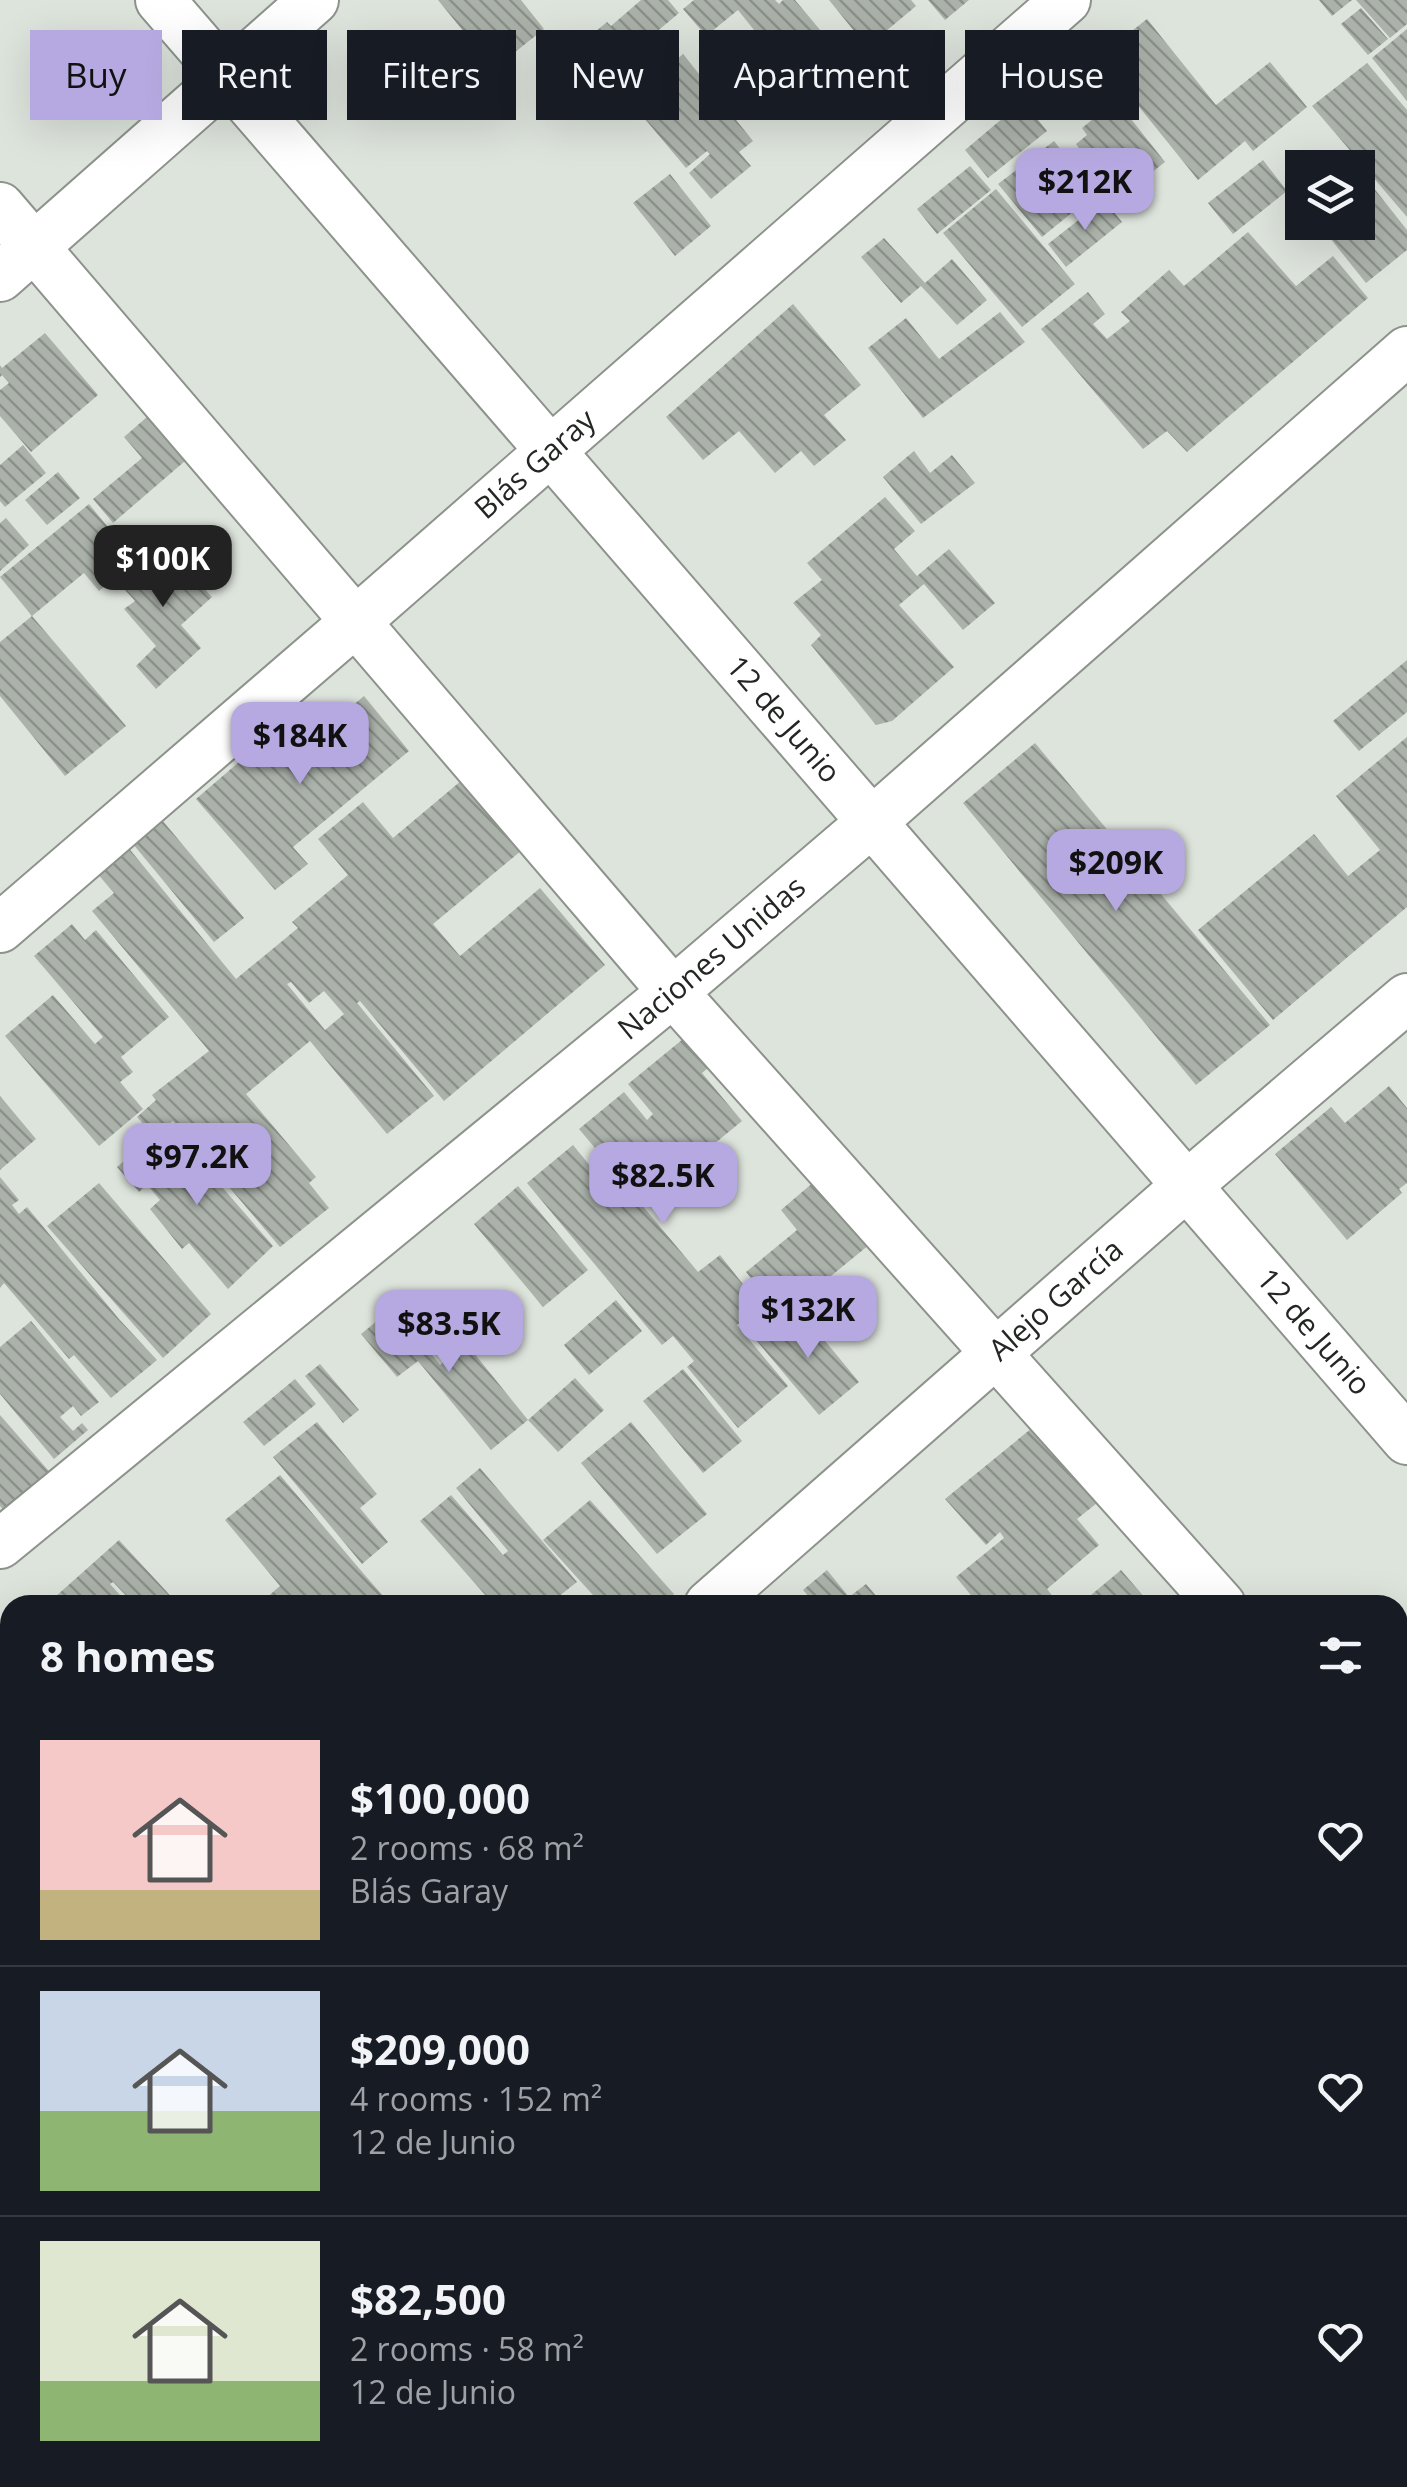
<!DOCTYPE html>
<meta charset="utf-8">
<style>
body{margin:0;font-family:"Open Sans",sans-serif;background:#20242c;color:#f1f3f6;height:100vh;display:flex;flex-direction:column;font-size:38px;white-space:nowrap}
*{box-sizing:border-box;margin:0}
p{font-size:32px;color:#9ea1a6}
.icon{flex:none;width:55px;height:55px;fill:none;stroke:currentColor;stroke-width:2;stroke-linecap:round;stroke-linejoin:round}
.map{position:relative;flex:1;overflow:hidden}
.details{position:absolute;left:0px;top:1595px;width:1408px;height:892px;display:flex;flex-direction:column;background:#171b24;border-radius:30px 30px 0 0;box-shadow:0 10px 40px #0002}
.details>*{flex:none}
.top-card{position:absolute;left:30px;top:30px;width:1348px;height:90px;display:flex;gap:20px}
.buttons{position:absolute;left:1285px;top:150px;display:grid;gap:20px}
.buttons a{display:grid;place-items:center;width:90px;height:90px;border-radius:0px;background:#171b24;box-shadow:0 10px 40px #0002;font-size:50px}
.price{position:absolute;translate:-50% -85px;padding:0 22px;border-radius:20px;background:#b6a9e1;color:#111;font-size:32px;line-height:65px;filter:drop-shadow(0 2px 5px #0008)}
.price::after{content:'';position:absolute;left:50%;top:60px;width:30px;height:22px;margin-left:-15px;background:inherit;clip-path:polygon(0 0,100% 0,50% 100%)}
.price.selected{background:#222;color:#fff}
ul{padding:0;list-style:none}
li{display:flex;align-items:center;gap:30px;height:250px;padding:0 40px}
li+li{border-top:2px solid #363941}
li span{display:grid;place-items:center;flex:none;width:280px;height:200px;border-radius:0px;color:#555}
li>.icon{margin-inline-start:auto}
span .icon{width:120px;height:120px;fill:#fffc;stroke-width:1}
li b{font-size:42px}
h2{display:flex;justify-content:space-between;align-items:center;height:120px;padding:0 40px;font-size:42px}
.tag{padding:0 35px;border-radius:0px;background:#171b24;box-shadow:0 10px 40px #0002;font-size:35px;line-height:90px}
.tag.selected{background:#b6a9e1;color:#111}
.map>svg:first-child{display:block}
.building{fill:url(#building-back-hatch);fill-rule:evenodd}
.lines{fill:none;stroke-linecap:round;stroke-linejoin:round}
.minor-casing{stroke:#8d938c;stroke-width:52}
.minor{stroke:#fff;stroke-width:48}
.labels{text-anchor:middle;stroke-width:10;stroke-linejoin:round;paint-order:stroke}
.street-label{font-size:30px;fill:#232623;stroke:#fff}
</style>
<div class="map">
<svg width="1407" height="2487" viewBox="0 0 1407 2487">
<defs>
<pattern id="building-back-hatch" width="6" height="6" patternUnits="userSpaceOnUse" patternTransform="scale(2.5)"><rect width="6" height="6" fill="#abb2aa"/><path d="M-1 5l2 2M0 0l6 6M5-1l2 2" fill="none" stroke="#8b918a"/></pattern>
</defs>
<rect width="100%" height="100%" fill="#dde4dc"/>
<path class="building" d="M438,0H521L544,29L494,69Z
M641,0H668L679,13L604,76L578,46L607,22L611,26Z
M694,0H775L779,4L783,0H795L831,43L820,52L858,96L830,119L789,71L763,93L728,52L754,30L738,10L706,36L683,9Z
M829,0H911L916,6L867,47Z
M928,0H969L945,20Z
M1319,0H1352L1332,16Z
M1356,0H1407V24L1390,38Z
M1361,8L1388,39L1368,55L1341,24Z
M1147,19L1216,105L1270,62L1307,107L1253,151L1245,141L1198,180L1099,57Z
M1407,29V101L1372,58Z
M683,54L753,141L739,152L751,166L711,199L689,173L710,154L707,151L686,168L629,100Z
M1367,63L1407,110V217L1312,106Z
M1116,100L1165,162L1119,198L1076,144L1087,135L1082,128Z
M1023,101L1047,131L988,178L965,150Z
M1054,141L1095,194L1042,237L998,184Z
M1263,160L1287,191L1233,234L1208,203Z
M970,166L991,190L937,234L917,209Z
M1358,168L1407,230V250L1366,283L1317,222H1358Z
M670,174L711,226L675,256L633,203Z
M996,189L1075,284L1022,327L943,233Z
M1104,200L1122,222L1066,267L1048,244Z
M1248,232L1296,286L1333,256L1368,298L1187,452L1167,431L1143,449L1041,329L1088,292L1105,314L1093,324L1107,339L1130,321L1121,312L1169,270L1184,286Z
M884,238L925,283L952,259L987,300L957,325L921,286L901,303L861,257Z
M793,304L861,385L824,415L846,440L814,466L801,451L775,473L739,431L703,460L666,417Z
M1000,312L1025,342L923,418L868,348L906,318L939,359Z
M45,333L98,395L31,452L0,416V390L9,383L2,375L0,377V365L2,368Z
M147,417L185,461L113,523L93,499L142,458L124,437Z
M23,445L46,473L5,507L0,501V465Z
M914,451L930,473L952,455L975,483L921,524L883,477Z
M58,472L80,498L47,525L25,500Z
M885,497L915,531L894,549L917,576L949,549L995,603L963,630L924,584L899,605L954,667L892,721L876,725L811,645L821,635L793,603L822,580L807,563Z
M89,504L135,560L99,591L84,573L32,616L0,577Z
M6,518L29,545L0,571V523Z
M161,540L212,597L181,625L201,648L156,689L136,666L156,646L124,609L135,601L116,580Z
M32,616L126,726L65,776L0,696V642Z
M1407,660V712L1359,751L1333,721Z
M364,696L409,751L293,847L308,864L275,890L196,799L246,756L254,765L312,718L323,730Z
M1407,737V907L1273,1020L1198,930L1314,834L1348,876L1380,850L1336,796Z
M1035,743L1270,1025L1196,1085L963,803Z
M462,780L522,850L433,924L460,956L540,888L605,965L444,1101L360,1001L357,1003L434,1096L387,1134L310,1041L246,1094L316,1177L309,1183L329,1208L280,1247L173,1121L155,1136L137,1117L156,1100L152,1095L209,1051L92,911L114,893L96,872L127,846L236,979L298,928L292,922L348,875L318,839L363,802L393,838ZM291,982L309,1003L324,991L344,1014L325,1030L287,984Z
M157,814L244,918L214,942L128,838Z
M72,924L85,940L96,930L169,1017L121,1057L133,1072L120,1082L143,1109L99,1146L5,1036L53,995L95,1044L103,1037L34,956Z
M683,1039L708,1068L702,1073L742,1121L641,1204L698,1272L720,1255L761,1307L737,1325L788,1386L738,1428L687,1367L694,1361L673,1336L662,1345L527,1183L573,1145L609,1189L621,1179L579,1129L624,1092L647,1120L653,1114L628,1084Z
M1389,1086L1407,1108V1183L1399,1189L1402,1193L1347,1240L1275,1154L1331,1107L1345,1123Z
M0,1096L36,1139L0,1170Z
M171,1128L273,1246L228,1289L189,1243L182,1249L150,1209L160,1200L147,1185L139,1192L117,1167L139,1148L147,1156L161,1143L158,1139Z
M822,1175L875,1240L782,1316L746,1272L797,1230L781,1210Z
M0,1177L19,1200L12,1205L19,1214L27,1207L119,1319L157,1360L111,1398L74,1355L69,1359L4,1283L0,1288Z
M99,1183L211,1314L163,1358L47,1226Z
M518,1186L588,1270L543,1307L474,1224Z
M616,1300L642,1331L589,1375L564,1345Z
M797,1307L859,1382L819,1415L756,1340Z
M388,1312L406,1333L432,1312L450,1334L429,1351L440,1365L466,1343L528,1420L491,1450L418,1361L397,1377L361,1334Z
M31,1321L99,1402L81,1416L73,1406L60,1417L73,1431L82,1423L88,1430L54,1459L0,1394V1347Z
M320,1364L359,1410L343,1423L305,1376Z
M683,1369L742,1441L703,1473L643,1401Z
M575,1378L604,1410L558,1452L528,1420Z
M295,1379L316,1404L264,1446L243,1422Z
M0,1415L54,1477L9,1516L0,1506Z
M317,1422L377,1494L360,1508L388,1542L362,1564L273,1457Z
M631,1422L707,1514L657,1554L581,1463Z
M1032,1428L1097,1503L1077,1519L1099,1545L1047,1589L1058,1603L1055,1605H979L956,1577L1004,1538L1000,1532L986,1545L945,1499Z
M480,1468L577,1582L558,1597L565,1605H494L420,1521L451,1495L503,1555L508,1551L456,1488Z
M280,1475L363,1573L391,1605H258L280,1586L225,1520Z
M590,1500L674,1594L663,1605H633L623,1595L612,1605H602L543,1540Z
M119,1540L179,1605H135L113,1582L110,1584L129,1605H46Z
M827,1570L849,1597L866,1584L884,1605H816L803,1590Z
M1121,1570L1146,1599L1139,1605H1079Z
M10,1660V1750L0,1737V1668Z
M1407,1961V2071L1401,2076L1398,2072V1969Z
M10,1999V2019L0,2010Z
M10,2029V2201L0,2192V2040Z
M10,2202V2315L0,2326V2213Z
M1398,2235L1407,2246V2308L1398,2296Z
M10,2331V2395L0,2386V2342Z
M1398,2333L1407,2344V2373L1398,2381Z
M111,2478H311L316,2482L311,2487H122Z
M316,2478H356L347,2487H327Z
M378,2478H455L457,2480L451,2487H369Z
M720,2478H820L809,2487H714L711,2484Z
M1059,2478H1155L1163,2487H1067Z
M1251,2478H1280L1268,2487H1259Z"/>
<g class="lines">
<g class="minor-casing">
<g id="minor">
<path id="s1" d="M160,0L1407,1440"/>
<path d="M0,207L673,992L1221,1605"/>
<path d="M0,277L314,0"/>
<path id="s2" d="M0,928L354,623L1066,0"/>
<path id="s3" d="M0,1544L673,992L873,821L1407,351"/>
<path id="s4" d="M709,1605L1185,1187L1407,998"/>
<path d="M1398,1658L1407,1650"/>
<path d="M1398,1805L1407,1816"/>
<path d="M0,1837L10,1848"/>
<path d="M21,2478L32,2487"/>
<path d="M559,2478L567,2487"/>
<path d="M1381,2487L1392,2478"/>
</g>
</g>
<use href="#minor" class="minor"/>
</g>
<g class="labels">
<g class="street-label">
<text dy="10" stroke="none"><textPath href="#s2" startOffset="708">Blás Garay</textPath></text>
<text dy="10" stroke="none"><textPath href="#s1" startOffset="952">12 de Junio</textPath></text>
<text dy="10" stroke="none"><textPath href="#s3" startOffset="922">Naciones Unidas</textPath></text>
<text dy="10" stroke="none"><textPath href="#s4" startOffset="462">Alejo García</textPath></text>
<text dy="10" stroke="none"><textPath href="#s1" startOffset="1762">12 de Junio</textPath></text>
</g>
</g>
</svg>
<div class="buttons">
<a><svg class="icon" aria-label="layers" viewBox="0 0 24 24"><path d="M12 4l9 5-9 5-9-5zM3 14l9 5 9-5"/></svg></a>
</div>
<b class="price" style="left:1085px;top:233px">$212K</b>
<b class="price selected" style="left:163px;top:610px">$100K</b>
<b class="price" style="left:300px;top:787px">$184K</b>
<b class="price" style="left:1116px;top:914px">$209K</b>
<b class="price" style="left:197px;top:1208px">$97.2K</b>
<b class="price" style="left:663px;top:1227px">$82.5K</b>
<b class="price" style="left:808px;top:1361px">$132K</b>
<b class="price" style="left:449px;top:1375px">$83.5K</b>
<div class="top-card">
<a class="tag selected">Buy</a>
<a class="tag">Rent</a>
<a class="tag">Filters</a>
<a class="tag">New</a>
<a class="tag">Apartment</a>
<a class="tag">House</a>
</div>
<section class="details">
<h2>8 homes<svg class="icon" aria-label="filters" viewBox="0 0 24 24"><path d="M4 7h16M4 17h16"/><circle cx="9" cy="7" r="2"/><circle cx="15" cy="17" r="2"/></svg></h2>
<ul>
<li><span style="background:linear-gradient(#f6c9c9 75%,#c2b280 0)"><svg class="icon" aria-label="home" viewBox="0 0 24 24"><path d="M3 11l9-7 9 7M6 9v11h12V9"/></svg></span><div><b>$100,000</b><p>2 rooms · 68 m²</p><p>Blás Garay</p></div><svg class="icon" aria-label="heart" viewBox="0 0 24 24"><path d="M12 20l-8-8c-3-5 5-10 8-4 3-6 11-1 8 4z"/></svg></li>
<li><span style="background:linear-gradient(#c9d6e8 60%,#8fb573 0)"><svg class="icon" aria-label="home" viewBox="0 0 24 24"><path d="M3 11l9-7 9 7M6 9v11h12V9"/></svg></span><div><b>$209,000</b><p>4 rooms · 152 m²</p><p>12 de Junio</p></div><svg class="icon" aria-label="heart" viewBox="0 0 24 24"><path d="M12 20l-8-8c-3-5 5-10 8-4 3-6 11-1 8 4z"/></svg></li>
<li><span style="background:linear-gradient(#dfe7d0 70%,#8fb573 0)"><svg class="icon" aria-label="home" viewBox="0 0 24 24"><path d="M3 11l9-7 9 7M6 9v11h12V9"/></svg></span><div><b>$82,500</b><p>2 rooms · 58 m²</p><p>12 de Junio</p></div><svg class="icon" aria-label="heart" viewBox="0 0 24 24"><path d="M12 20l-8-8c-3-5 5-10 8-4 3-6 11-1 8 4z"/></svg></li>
</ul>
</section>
</div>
